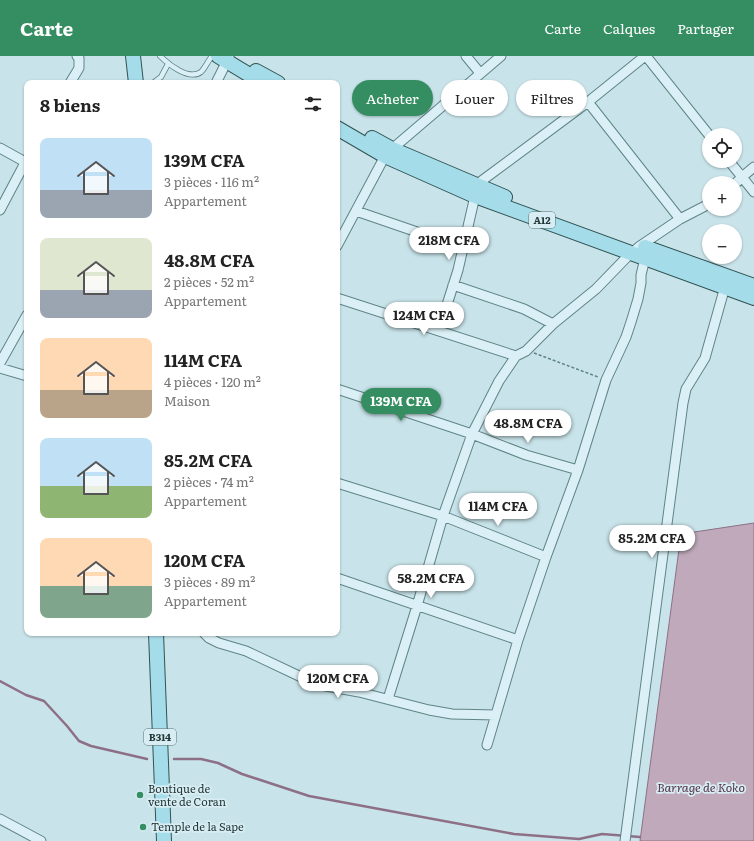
<!DOCTYPE html>
<html lang="fr">
<meta charset="utf-8">
<style>
body{margin:0;font-family:Literata,serif;background:#f6f6f6;color:#222;height:100vh;display:flex;flex-direction:column;font-size:15px;white-space:nowrap}
*{box-sizing:border-box;margin:0}
p{font-size:13px;color:#767676}
.icon{flex:none;width:22px;height:22px;fill:none;stroke:currentColor;stroke-width:2;stroke-linecap:round;stroke-linejoin:round}
.map{position:relative;flex:1;overflow:hidden}
.side{position:absolute;left:24px;top:24px;width:316px;height:556px;display:flex;flex-direction:column;background:#fff;border-radius:8px;box-shadow:0 1px 3px #0004}
.side>*{flex:none}
.top-card{position:absolute;left:352px;top:24px;width:342px;height:36px;display:flex;gap:8px}
.tools{position:absolute;left:702px;top:72px;display:grid;gap:8px}
.tools a{display:grid;place-items:center;width:40px;height:40px;border-radius:50%;background:#fff;box-shadow:0 1px 3px #0004;font-size:20px}
.price{position:absolute;translate:-50% -34px;padding:0 9px;border-radius:14px;background:#fff;color:#222;font-size:13px;line-height:26px;filter:drop-shadow(0 1px 2px #0008)}
.price::after{content:'';position:absolute;left:50%;top:24px;width:12px;height:9px;margin-left:-6px;background:inherit;clip-path:polygon(0 0,100% 0,50% 100%)}
.price.active{background:#358e61;color:#fff}
ul{padding:0;list-style:none}
li{display:flex;align-items:center;gap:12px;height:100px;padding:0 16px}
li span{display:grid;place-items:center;flex:none;width:112px;height:80px;border-radius:8px;color:#555}
li>.icon{margin-inline-start:auto}
span .icon{width:48px;height:48px;fill:#fffc;stroke-width:1}
li b{font-size:17px}
h2{display:flex;justify-content:space-between;align-items:center;height:48px;padding:0 16px;font-size:17px}
.chip{padding:0 14px;border-radius:18px;background:#fff;box-shadow:0 1px 3px #0004;font-size:14px;line-height:36px}
.chip.active{background:#358e61;color:#fff}
header{display:flex;align-items:center;gap:24px;box-sizing:border-box;height:56px;padding:0 20px;background:#358e61;color:#fff}
header strong{font-size:19px}
nav{display:flex;gap:22px;margin-inline-start:auto;font-size:14px}
.map>svg:first-child{display:block}
.water{fill:#bfa9ba;stroke:#8d7086}
.lines{fill:none;stroke-linecap:round;stroke-linejoin:round}
.stream{stroke:#8d7086;stroke-width:2.5}
.lane-casing{stroke:#5f8485;stroke-width:6}
.street-casing{stroke:#5f8485;stroke-width:11}
.primary-casing{stroke:#325352;stroke-width:16}
.path{stroke:#5f8485;stroke-width:1.5;stroke-dasharray:3 2;stroke-linecap:butt}
.lane{stroke:#dbf0f6;stroke-width:4.5}
.street{stroke:#dbf0f6;stroke-width:9}
.primary{stroke:#a4dce9;stroke-width:14}
.poi-dot{fill:#358e61;stroke:#d7edf3;stroke-width:1.5}
.labels{text-anchor:middle;stroke-width:3.5;stroke-linejoin:round;paint-order:stroke}
.shield{fill:#d7edf3;stroke:#586e6f;stroke-width:1}
.shield-label{font-size:10px;font-weight:bold;fill:#213736}
.poi-label{font-size:11px;fill:#213736;stroke:#d7edf3;text-anchor:start}
.water-label{font-size:12px;font-style:italic;fill:#553246;stroke:#d7edf3}
</style>
<header>
<strong>Carte</strong>
<nav><a>Carte</a><a>Calques</a><a>Partager</a></nav>
</header>
<div class="map">
<svg width="754" height="785" viewBox="0 0 754 785">
<rect width="100%" height="100%" fill="#c8e4ea"/>
<path class="water" d="M754,467V785H640L681,478Z"/>
<g class="lines">
<path class="stream" d="M0,625L26,639L44,645L67,670L79,685L91,690L147,703
M174,703H201L218,707L242,718L309,740L514,778L579,783L602,778L640,781"/>
<g class="lane-casing">
<path id="lane" d="M160,0C168,8 189,25 201,16C205,12 208,5 212,0
M153,27L161,21L168,8"/>
</g>
<g class="street-casing">
<path id="street" d="M466,0L480,17
M646,0L709,79
M70,27L79,12V2L77,0
M216,27L229,1
M588,46L680,163
M0,92L27,107
M729,105L754,136
M735,128L742,121L754,111
M0,154L27,103
M356,155L420,177
M337,190L385,100L392,93L501,0
M453,229L524,253L553,268
M337,242L516,300
M439,274L458,214L475,140L476,129L588,46L645,0
M0,307L27,259
M0,312L27,320
M337,333L472,378L526,399L578,414
M337,427L443,460L546,501
M337,522L518,584
M204,577L209,582L219,587L246,595L299,620L326,630L359,636L429,654L452,658L496,659
M388,643L417,550L443,460L472,378L499,325L516,300L526,295L553,268L596,233L627,201L640,190L680,163L709,148
M487,689L518,584L546,501L578,414L606,324L626,281L631,266L638,243L641,227V219L646,198
M0,763L41,785
M625,785L683,347L686,333L705,302L726,227"/>
</g>
<g class="primary-casing">
<path id="primary" d="M133,0L136,27
M218,0L263,27
M256,15L278,27
M337,72L385,100L475,140L754,242
M372,82L392,93L505,141
M645,191L754,230
M156,577L164,785"/>
</g>
<path class="path" d="M534,297L598,321"/>
<use href="#lane" class="lane"/>
<use href="#street" class="street"/>
<use href="#primary" class="primary"/>
</g>
<g class="poi-dot">
<circle cx="140" cy="739" r="4"/>
<circle cx="143" cy="771" r="4"/>
</g>
<g class="labels">
<g class="shield">
<rect x="529" y="156" width="26" height="16" rx="3"/>
<rect x="144" y="673" width="32" height="16" rx="3"/>
</g>
<g class="shield-label">
<text x="542" y="168">A12</text>
<text x="160" y="685">B314</text>
</g>
<g class="poi-label">
<text x="148" y="737">Boutique de<tspan x="148" dy="13">vente de Coran</tspan></text>
<text x="151" y="775">Temple de la Sape</text>
</g>
<g class="water-label">
<text x="701" y="736">Barrage de Koko</text>
</g>
</g>
</svg>
<div class="tools">
<a><svg class="icon" aria-label="locate" viewBox="0 0 24 24"><circle cx="12" cy="12" r="6"/><path d="M12 2v4M12 18v4M2 12h4M18 12h4"/></svg></a>
<a>+</a>
<a>−</a>
</div>
<b class="price" style="left:449px;top:205px">218M CFA</b>
<b class="price" style="left:424px;top:280px">124M CFA</b>
<b class="price active" style="left:401px;top:366px">139M CFA</b>
<b class="price" style="left:528px;top:388px">48.8M CFA</b>
<b class="price" style="left:498px;top:471px">114M CFA</b>
<b class="price" style="left:652px;top:503px">85.2M CFA</b>
<b class="price" style="left:431px;top:543px">58.2M CFA</b>
<b class="price" style="left:338px;top:643px">120M CFA</b>
<div class="top-card">
<a class="chip active">Acheter</a>
<a class="chip">Louer</a>
<a class="chip">Filtres</a>
</div>
<section class="side">
<h2>8 biens<svg class="icon" aria-label="filters" viewBox="0 0 24 24"><path d="M4 7h16M4 17h16"/><circle cx="9" cy="7" r="2"/><circle cx="15" cy="17" r="2"/></svg></h2>
<ul>
<li><span style="background:linear-gradient(#bfe0f5 65%,#9aa5b1 0)"><svg class="icon" aria-label="home" viewBox="0 0 24 24"><path d="M3 11l9-7 9 7M6 9v11h12V9"/></svg></span><div><b>139M CFA</b><p>3 pièces · 116 m²</p><p>Appartement</p></div></li>
<li><span style="background:linear-gradient(#dfe7d0 65%,#9aa5b1 0)"><svg class="icon" aria-label="home" viewBox="0 0 24 24"><path d="M3 11l9-7 9 7M6 9v11h12V9"/></svg></span><div><b>48.8M CFA</b><p>2 pièces · 52 m²</p><p>Appartement</p></div></li>
<li><span style="background:linear-gradient(#ffd9b3 65%,#b9a48a 0)"><svg class="icon" aria-label="home" viewBox="0 0 24 24"><path d="M3 11l9-7 9 7M6 9v11h12V9"/></svg></span><div><b>114M CFA</b><p>4 pièces · 120 m²</p><p>Maison</p></div></li>
<li><span style="background:linear-gradient(#bfe0f5 60%,#8fb573 0)"><svg class="icon" aria-label="home" viewBox="0 0 24 24"><path d="M3 11l9-7 9 7M6 9v11h12V9"/></svg></span><div><b>85.2M CFA</b><p>2 pièces · 74 m²</p><p>Appartement</p></div></li>
<li><span style="background:linear-gradient(#ffd9b3 60%,#7fa58c 0)"><svg class="icon" aria-label="home" viewBox="0 0 24 24"><path d="M3 11l9-7 9 7M6 9v11h12V9"/></svg></span><div><b>120M CFA</b><p>3 pièces · 89 m²</p><p>Appartement</p></div></li>
</ul>
</section>
</div>
